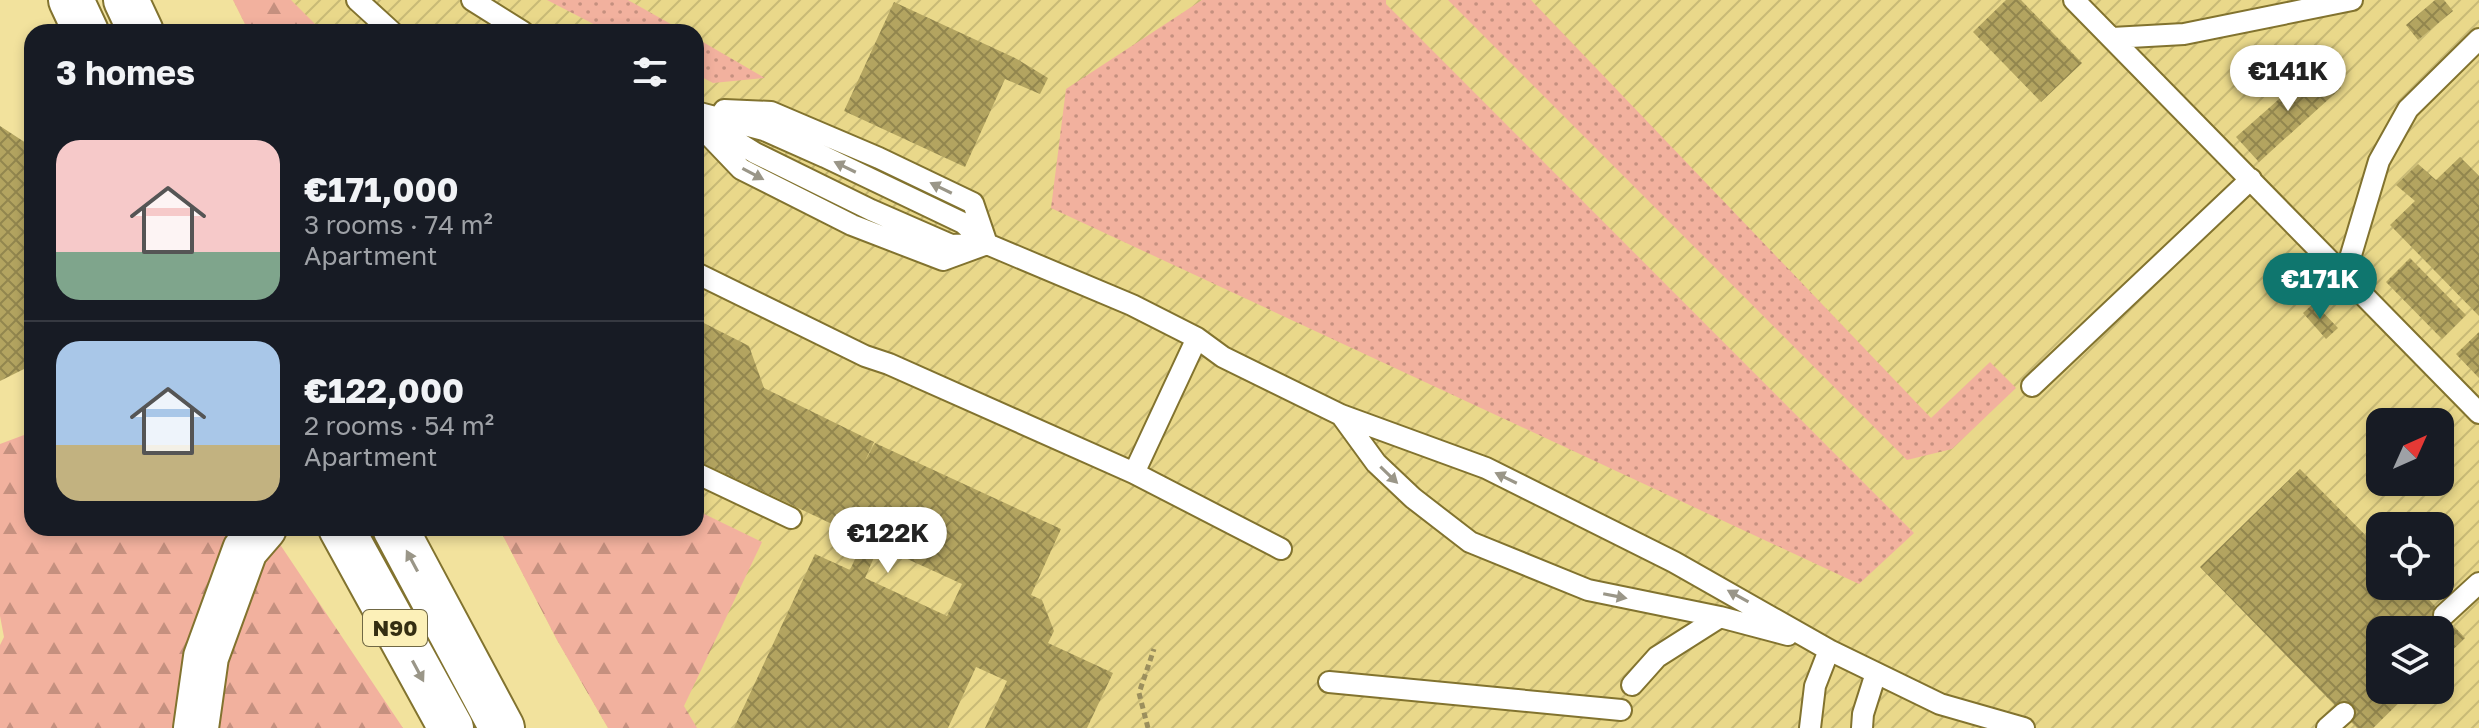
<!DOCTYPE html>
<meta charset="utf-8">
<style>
body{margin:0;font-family:"Golos Text",sans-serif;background:#242831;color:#f1f3f6;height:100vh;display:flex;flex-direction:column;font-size:30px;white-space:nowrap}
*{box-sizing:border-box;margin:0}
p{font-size:26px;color:#9ea1a6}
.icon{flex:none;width:44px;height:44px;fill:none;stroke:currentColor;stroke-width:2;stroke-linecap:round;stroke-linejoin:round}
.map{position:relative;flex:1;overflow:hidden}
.panel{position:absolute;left:24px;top:24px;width:680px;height:512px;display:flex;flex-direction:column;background:#171b24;border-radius:24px;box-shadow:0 4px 12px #0003}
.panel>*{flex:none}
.needle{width:52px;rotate:45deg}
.fabs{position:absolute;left:2366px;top:408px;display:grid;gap:16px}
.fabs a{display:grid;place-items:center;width:88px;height:88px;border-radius:16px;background:#171b24;box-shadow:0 4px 12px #0003;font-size:40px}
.price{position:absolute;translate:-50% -68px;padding:0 18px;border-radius:28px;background:#fff;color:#222;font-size:26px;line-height:52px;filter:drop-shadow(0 2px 4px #0008)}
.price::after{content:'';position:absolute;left:50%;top:48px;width:24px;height:18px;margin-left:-12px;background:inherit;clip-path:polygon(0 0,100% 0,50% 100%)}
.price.current{background:#0f766e;color:#fff}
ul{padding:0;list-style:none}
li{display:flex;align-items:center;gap:24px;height:200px;padding:0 32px}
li+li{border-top:2px solid #363941}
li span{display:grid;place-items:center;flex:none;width:224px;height:160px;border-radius:24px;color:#555}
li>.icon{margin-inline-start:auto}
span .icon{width:96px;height:96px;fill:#fffc;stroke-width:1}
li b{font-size:34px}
h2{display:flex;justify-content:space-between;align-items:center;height:96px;padding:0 32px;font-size:34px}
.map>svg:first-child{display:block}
.industrial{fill:url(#industrial-furrows);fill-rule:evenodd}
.grass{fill:url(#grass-dots)}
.forest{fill:url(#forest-firs)}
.building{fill:url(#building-cross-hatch);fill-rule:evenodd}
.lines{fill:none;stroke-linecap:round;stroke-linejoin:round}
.lane-casing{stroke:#82732f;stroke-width:24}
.secondary-casing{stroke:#82732f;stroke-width:48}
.primary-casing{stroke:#82732f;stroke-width:48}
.path{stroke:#9b8f5d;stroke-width:5;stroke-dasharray:6 4;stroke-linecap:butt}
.lane{stroke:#fff;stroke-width:20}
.secondary{stroke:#fff;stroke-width:44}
.primary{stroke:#fff;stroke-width:44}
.oneway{fill:#9a9688}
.labels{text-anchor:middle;stroke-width:7;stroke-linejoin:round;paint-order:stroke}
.shield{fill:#fcf0b8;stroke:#706844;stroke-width:2}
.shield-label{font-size:22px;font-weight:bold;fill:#342e12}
</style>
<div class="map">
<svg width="2479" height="728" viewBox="0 0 2479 728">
<defs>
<pattern id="industrial-furrows" width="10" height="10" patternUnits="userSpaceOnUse" patternTransform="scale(2)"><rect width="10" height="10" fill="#e9d88a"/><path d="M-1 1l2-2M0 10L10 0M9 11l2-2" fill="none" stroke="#c8ba76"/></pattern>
<pattern id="grass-dots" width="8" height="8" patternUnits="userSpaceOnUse" patternTransform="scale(2)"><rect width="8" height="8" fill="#f2b19e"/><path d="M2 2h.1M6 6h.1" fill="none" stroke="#c5907f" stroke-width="1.8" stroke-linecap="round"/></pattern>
<pattern id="forest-firs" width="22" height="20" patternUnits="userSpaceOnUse" patternTransform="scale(2)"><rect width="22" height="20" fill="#f2b19e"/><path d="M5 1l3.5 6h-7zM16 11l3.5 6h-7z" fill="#c5907f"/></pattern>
<pattern id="building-cross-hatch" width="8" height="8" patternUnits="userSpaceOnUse" patternTransform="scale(2)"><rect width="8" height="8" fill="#b3a460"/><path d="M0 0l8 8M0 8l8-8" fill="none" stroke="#92864e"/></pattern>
</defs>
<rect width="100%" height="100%" fill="#f2e29d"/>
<path class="industrial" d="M233,0H2479V728H608L557,640L499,528H696V32H249ZM2380,422H2440V482H2380ZM2380,526H2440V586H2380ZM2380,630H2440V690H2380Z"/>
<path class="grass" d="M547,0H628L685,32H609Z
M1202,0H1386V4L1914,533L1859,584L1051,208L1066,89Z
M1448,0H1531L1931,418L1990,362L2016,388L1952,449L1907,460Z
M696,38L765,78L713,83L696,74Z"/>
<path class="forest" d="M233,0H291L323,32H249Z
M32,432V528H269L403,728H0V645L4,637L0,616V444Z
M696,510L762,542L684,706L697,728H608L557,640L499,528H696Z"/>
<path class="building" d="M2006,0H2021L2082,63L2041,102L1973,32Z
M2435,0H2444L2453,11L2418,40L2406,25Z
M894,2L1015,58L1048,78L1040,94L1005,79L965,167L844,111Z
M2319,64L2341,88L2259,162L2236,137Z
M0,126L26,143L32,154V365L0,381Z
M2460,157L2479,176V316L2390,225L2415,201L2396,185L2418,164L2436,180Z
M2410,258L2466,315L2442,339L2386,282Z
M2314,303L2338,328L2326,339L2303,313Z
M696,319L749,346L764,388L874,442L865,461L875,443L1061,529L1031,595L1042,600L1054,631L1048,643L1113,673L1087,728H985L1007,681L976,667L948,728H734L815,554L850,570L864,539L696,460ZM879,546L962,584L947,616L865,578Z
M2479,332V378L2456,354Z
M2300,469L2380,550V586H2416L2465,638L2440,662V630H2380V690H2412L2373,728H2357L2200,567Z"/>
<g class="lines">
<g class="lane-casing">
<path id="lane" d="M357,0L392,32
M472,0L523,32
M2074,0L2479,413
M2112,38L2184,34L2352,0
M724,110L771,112L879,158L973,203L987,244
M696,112L764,130L825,157L963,223L987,244L1132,305L1197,338L1223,357L1341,415L1486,468L1674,562L1829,650L1940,704L2024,728
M696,122L741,169L852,225L943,260L987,244
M710,125L755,153L871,210L951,245L973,244
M696,273L865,356L889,364L1134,473L1281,549
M2345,275L2379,161L2408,109L2479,39
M2032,386L2251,179
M1341,415L1376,463L1413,498L1470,542L1588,590L1720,617L1788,635
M696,473L791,518
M1134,473L1197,338
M2444,615L2479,583
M1329,682L1621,710
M1632,685L1657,657L1720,617
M1810,728L1815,686L1829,650
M1862,728L1863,714L1876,673
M2327,728L2344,713"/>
</g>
<g class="secondary-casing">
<path id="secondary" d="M196,728L206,657L245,550L264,528"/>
</g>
<g class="primary-casing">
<path id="primary" d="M71,0L86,32
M126,0L141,32
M341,528L451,728
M395,528L502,728"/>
</g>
<path class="path" d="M1148,728L1139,693L1154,649"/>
<use href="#lane" class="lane"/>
<use href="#secondary" class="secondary"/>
<use href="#primary" class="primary"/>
</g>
<defs><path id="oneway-solid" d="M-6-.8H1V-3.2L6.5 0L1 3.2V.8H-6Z" transform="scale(2)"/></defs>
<g class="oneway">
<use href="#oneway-solid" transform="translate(845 167) rotate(-154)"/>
<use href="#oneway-solid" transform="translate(753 174) rotate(28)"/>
<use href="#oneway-solid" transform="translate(941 188) rotate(-154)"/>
<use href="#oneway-solid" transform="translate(1389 475) rotate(44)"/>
<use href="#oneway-solid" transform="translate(1506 478) rotate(-154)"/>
<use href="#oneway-solid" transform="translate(412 561) rotate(-118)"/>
<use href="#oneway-solid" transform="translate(1615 596) rotate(11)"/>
<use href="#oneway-solid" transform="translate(1738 596) rotate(-151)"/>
<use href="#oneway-solid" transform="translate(418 671) rotate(62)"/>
</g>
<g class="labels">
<rect class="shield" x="363" y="610" width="64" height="36" rx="6"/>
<g class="shield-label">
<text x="395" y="636">N90</text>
</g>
</g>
</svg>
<div class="fabs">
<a><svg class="needle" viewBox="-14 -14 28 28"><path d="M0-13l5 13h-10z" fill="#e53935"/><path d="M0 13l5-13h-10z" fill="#9ea1a6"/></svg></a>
<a><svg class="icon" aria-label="locate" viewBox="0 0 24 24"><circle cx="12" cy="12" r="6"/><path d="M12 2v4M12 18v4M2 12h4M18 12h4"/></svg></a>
<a><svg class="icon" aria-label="layers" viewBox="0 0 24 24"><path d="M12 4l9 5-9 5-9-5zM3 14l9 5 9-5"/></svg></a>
</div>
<b class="price" style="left:2288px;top:113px">€141K</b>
<b class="price current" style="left:2320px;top:321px">€171K</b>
<b class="price" style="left:888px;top:575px">€122K</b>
<section class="panel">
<h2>3 homes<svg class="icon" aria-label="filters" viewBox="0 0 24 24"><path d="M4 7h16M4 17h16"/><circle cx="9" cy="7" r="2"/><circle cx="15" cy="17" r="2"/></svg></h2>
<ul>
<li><span style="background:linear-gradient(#f6c9c9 70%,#7fa58c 0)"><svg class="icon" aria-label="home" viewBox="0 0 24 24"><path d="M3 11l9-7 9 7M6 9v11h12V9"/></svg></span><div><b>€171,000</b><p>3 rooms · 74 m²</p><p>Apartment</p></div></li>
<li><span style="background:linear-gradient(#a9c7e8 65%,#c2b280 0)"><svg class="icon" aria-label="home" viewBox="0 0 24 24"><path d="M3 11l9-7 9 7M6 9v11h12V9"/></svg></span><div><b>€122,000</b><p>2 rooms · 54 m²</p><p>Apartment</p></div></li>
</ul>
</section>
</div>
